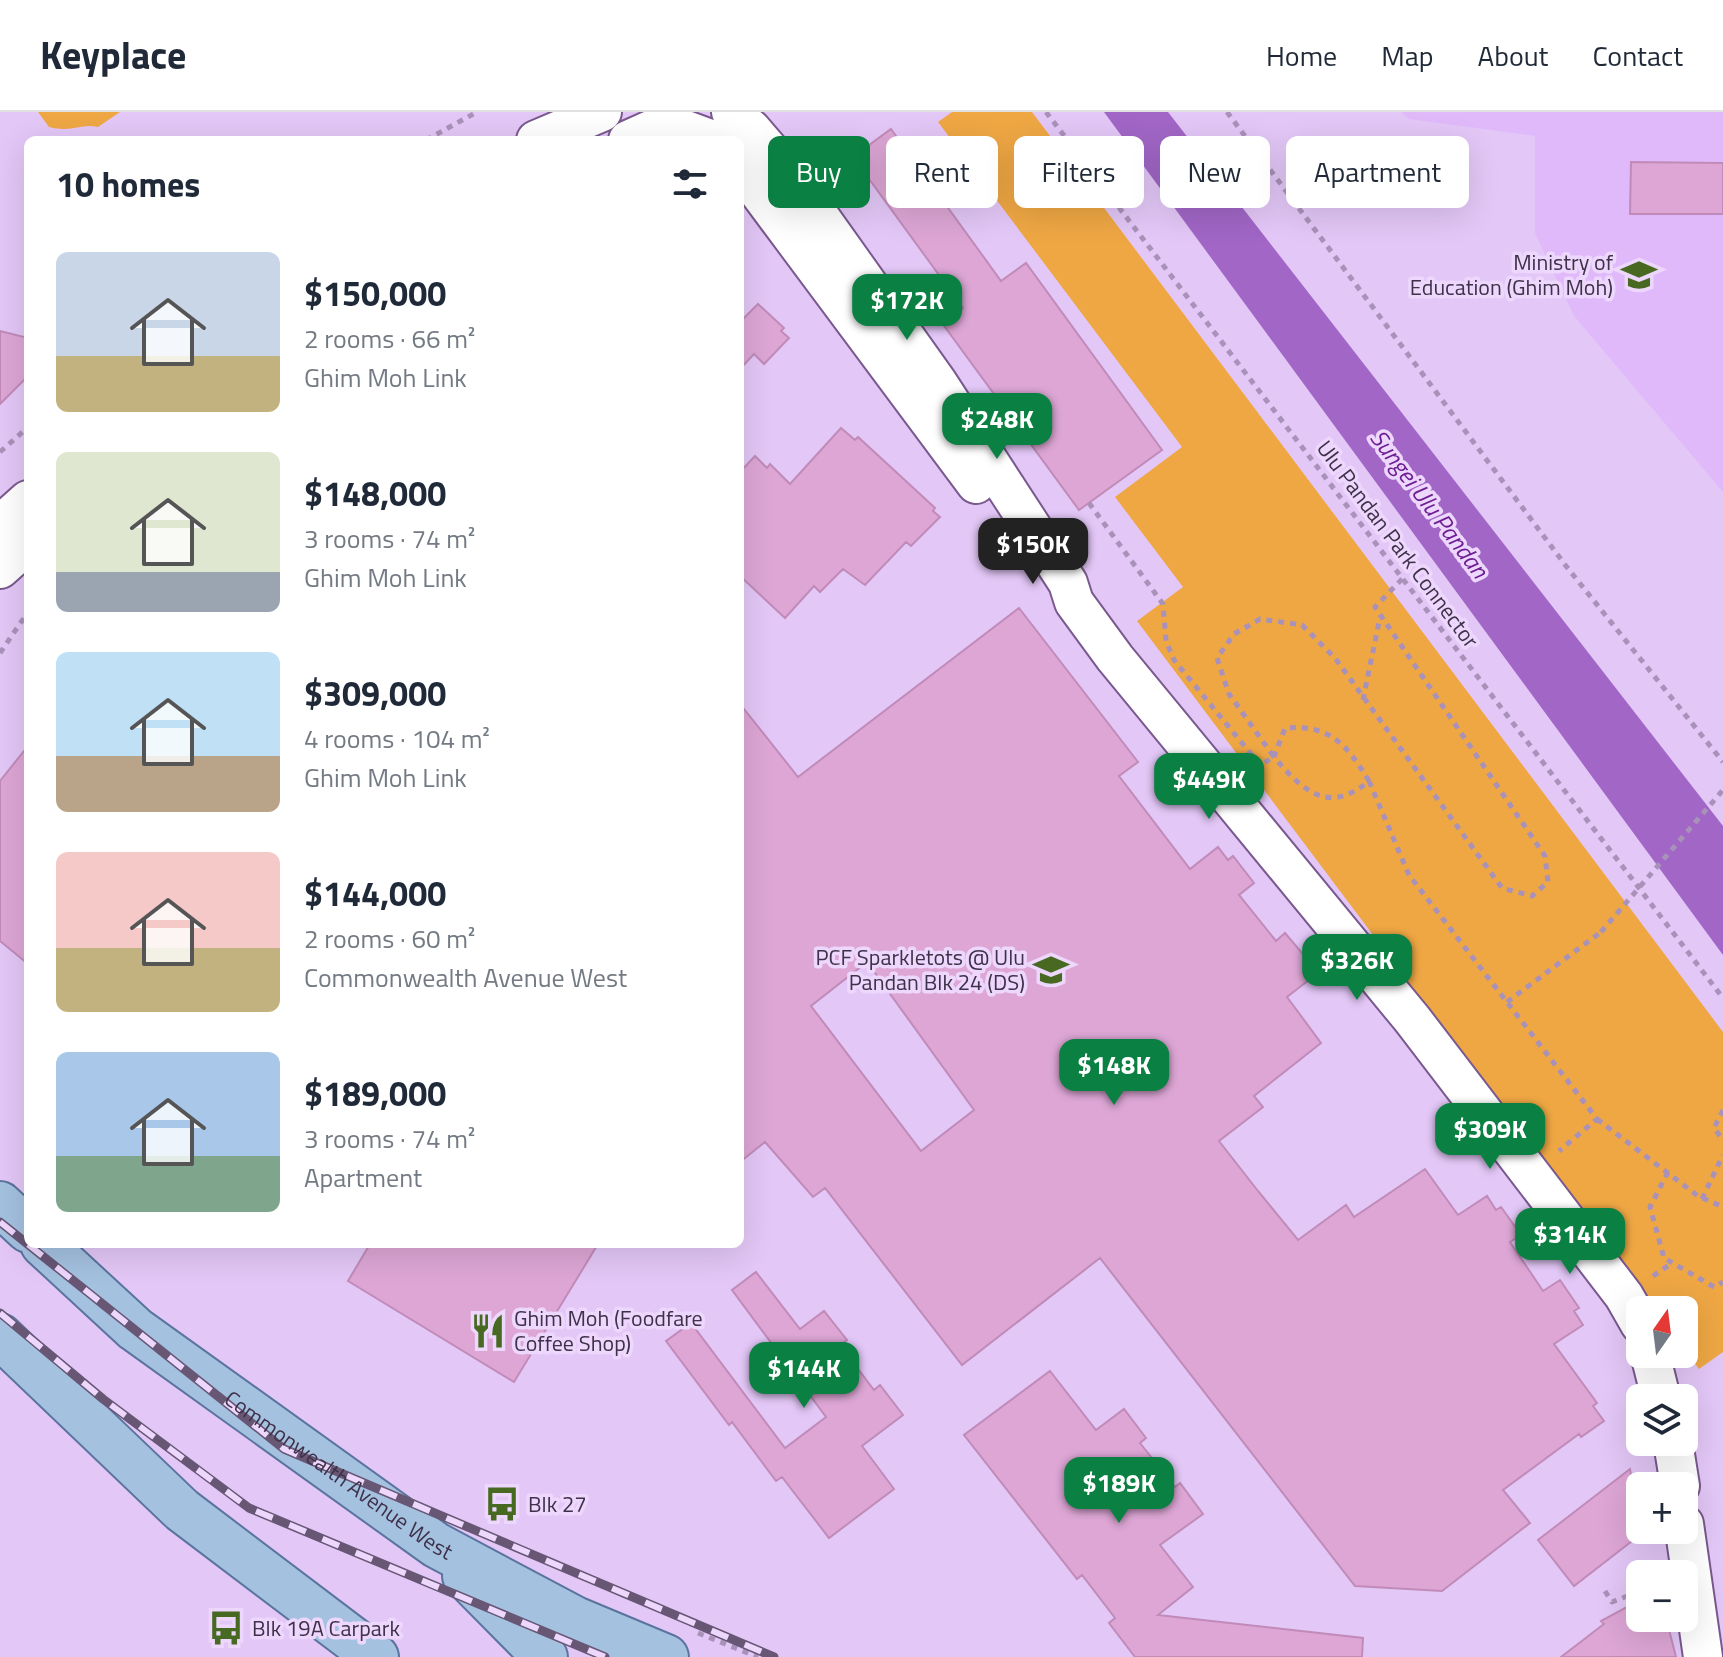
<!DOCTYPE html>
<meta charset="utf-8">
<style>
body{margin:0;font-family:"Titillium Web",sans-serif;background:#f2f2f3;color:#1f2937;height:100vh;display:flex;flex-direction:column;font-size:30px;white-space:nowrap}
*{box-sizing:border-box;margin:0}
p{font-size:26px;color:#747a83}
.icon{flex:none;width:44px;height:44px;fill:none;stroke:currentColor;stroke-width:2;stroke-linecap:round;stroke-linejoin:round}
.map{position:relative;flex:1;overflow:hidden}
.drawer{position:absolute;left:24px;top:24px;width:720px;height:1112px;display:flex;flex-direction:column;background:#fff;border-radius:12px;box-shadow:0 8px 32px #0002}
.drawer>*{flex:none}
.hud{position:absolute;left:768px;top:24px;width:760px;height:72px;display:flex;gap:16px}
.needle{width:52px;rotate:14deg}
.controls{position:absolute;left:1626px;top:1184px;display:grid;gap:16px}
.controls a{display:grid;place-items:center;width:72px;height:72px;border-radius:12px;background:#fff;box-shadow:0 8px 32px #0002;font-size:40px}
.price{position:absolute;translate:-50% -68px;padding:0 18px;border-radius:16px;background:#0b8043;color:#fff;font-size:26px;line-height:52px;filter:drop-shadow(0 2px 4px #0008)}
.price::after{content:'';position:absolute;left:50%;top:48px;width:24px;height:18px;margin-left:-12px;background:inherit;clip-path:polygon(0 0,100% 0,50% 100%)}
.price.current{background:#222;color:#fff}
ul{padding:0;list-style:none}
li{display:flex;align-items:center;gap:24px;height:200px;padding:0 32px}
li span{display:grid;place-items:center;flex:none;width:224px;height:160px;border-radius:12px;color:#555}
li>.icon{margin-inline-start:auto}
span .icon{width:96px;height:96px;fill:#fffc;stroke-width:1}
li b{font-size:34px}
h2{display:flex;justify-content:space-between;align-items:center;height:96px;padding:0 32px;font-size:34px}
.chip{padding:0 28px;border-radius:12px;background:#fff;box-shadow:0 8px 32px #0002;font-size:28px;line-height:72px}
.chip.current{background:#0b8043;color:#fff}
header{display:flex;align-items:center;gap:48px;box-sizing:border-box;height:112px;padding:0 40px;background:#fff;border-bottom:2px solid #e0e1e3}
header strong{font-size:38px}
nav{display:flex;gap:44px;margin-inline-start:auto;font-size:28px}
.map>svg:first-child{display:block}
.built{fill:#e0b9fb}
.green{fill:#efa744}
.water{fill:#a166c6}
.building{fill:#dda6d5;stroke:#c18bb9;stroke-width:2;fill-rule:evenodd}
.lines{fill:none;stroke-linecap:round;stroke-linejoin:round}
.minor-casing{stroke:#79598e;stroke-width:42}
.major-casing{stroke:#5a749e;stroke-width:48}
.path{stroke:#a992b9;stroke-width:5;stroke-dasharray:6 6;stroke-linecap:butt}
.minor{stroke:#fff;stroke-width:38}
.major{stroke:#a4c1e0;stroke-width:44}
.rail-casing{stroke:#675674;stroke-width:9}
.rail{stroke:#edd7fc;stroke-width:6;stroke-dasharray:18;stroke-linecap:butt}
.path-bridge{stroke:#a992b9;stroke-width:5;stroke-dasharray:6 6;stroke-linecap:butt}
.labels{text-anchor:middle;stroke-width:7;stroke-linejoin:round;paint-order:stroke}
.poi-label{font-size:22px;fill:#3f3149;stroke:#edd7fc;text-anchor:start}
.street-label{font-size:22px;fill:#3f3149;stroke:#edd7fc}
.water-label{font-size:24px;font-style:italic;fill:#6d1e93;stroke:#edd7fc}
</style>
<header>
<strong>Keyplace</strong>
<nav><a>Home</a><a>Map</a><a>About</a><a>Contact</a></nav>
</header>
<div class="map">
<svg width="1723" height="1545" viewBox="0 0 1723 1545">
<rect width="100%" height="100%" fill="#e3c7f7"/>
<path class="built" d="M1401,0H1723V380L1574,204L1535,121V24L1409,7Z"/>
<path class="green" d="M38,0H120L98,15C81,11 72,21 49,15Z
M952,0H1032L1723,920V1240L1699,1257L1684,1237V1198H1655L1137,509L1183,475L1115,385L1182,335L938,10Z"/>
<path class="water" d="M1104,0H1168L1723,714V843Z"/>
<path class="building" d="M891,17L1001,169L1026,151L1162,338L1079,398L942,211L963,196L853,45Z
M1631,50L1723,51V102H1630Z
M758,192L784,216L781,219L789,226L764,252L754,242L740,257V210Z
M0,219L28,226V264L0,292Z
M841,316L855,328L858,325L908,371L935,396L933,399L940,405L911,434L906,430L865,473L843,457L820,480L814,474L785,506L740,464V360L755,344L767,356L770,352L790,372Z
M1019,496L1138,650L1119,664L1190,757L1218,735L1228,748L1233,744L1254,771L1239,783L1276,829L1285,821L1308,848L1303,851L1314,864L1287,885L1321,931L1254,984L1263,995L1219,1029L1258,1079L1298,1128L1346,1093L1354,1105L1425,1057L1458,1103L1487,1084L1496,1098L1501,1095L1521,1123L1510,1130L1543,1179L1560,1168L1579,1196L1574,1199L1583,1213L1554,1232L1597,1291L1593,1294L1604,1309L1581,1325L1579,1322L1503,1378L1530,1411L1442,1479L1355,1474L1100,1146L962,1253L825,1076L813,1085L765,1030L740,1050V592L798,665ZM867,850L974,998L921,1039L811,894Z
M28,634V852L0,829V669Z
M370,1132H598L514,1270L348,1169Z
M756,1160L800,1217L824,1199L847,1228L840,1233L874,1278L880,1273L903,1303L862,1334L894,1377L829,1426L782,1365L776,1369L732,1310L729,1313L666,1229L691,1211L785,1336L826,1305L732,1178Z
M1050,1259L1096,1318L1124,1297L1146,1326L1140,1331L1175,1375L1180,1371L1203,1402L1160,1433L1193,1475L1158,1503L1363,1526L1362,1545H1135L1109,1511L1115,1506L1082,1463L1077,1467L964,1323Z
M1630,1357L1641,1422L1574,1474L1538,1428Z
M1640,1488V1506H1666L1676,1545H1561L1604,1512L1601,1509Z"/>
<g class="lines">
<g class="minor-casing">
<path id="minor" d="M731,0L751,17L788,60L938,271L1068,471L1074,490L1115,546L1412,907L1624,1184L1640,1212
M536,28L602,0
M628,28L657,15L686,18L713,28
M740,55L976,372
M0,413L28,388
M0,457L28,432
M1650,1242L1661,1286
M1673,1330L1680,1374
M1684,1412L1703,1545"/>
</g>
<g class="major-casing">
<g id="major">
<path d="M0,1092L28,1118"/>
<path id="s1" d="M43,1132L135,1217L436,1433L575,1507L666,1545"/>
<path d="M0,1224L182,1398L376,1545"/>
<path d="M465,1464L545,1545"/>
</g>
</g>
<path class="path" d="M1046,0L1723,886
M1227,0L1566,454L1723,650
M426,28L477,0
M0,340L28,315
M1089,391L1163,492L1166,529L1174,548L1260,653L1274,645L1229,582L1217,546L1234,522L1260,507L1302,513L1335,546L1502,776L1532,784L1548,770L1545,744L1375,495L1403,466
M0,541L28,500
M1363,588L1380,505
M1369,669C1347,633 1330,612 1285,616L1274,645C1303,679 1328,703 1369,669L1409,763L1597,1007L1559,1039
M1507,890L1601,820
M1723,998L1714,1016L1723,1028
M1597,1007L1698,1084L1723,1095
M1668,1060L1650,1095L1664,1146L1714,1175L1723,1170
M1702,1087L1723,1043
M1653,1164L1672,1151
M1605,1479L1612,1490L1640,1479
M698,1521L758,1545"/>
<use href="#minor" class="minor"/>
<use href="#major" class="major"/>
<g class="rail-casing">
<path id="rail" d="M0,1110L284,1337L774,1545
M0,1201L103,1287L249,1396L605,1545"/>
</g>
<use href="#rail" class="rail"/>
<path class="path-bridge" d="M1601,820L1723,678"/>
</g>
<defs>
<g id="school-bare" transform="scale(2.76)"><path d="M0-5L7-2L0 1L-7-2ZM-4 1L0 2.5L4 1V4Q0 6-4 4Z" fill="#476921" stroke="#edd7fc" stroke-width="2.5" paint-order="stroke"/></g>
<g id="restaurant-bare" transform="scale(2.76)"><path d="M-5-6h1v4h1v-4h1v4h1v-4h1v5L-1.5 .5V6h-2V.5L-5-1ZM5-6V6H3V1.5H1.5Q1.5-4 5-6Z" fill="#476921" stroke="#edd7fc" stroke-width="2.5" paint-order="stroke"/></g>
<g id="bus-bare" transform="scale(2.76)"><path d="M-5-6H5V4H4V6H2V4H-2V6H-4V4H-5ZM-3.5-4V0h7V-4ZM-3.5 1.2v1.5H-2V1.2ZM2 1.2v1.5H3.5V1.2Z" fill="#476921" stroke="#edd7fc" stroke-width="2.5" paint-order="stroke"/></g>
</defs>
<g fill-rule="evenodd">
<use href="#school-bare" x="1639" y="163"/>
<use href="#school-bare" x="1051" y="858"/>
<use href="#restaurant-bare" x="488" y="1219"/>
<use href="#bus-bare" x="502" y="1392"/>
<use href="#bus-bare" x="226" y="1516"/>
</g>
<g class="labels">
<g class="poi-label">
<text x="1613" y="158" text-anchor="end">Ministry of<tspan x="1613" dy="25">Education (Ghim Moh)</tspan></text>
<text x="1025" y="853" text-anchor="end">PCF Sparkletots @ Ulu<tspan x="1025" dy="25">Pandan Blk 24 (DS)</tspan></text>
<text x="514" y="1214">Ghim Moh (Foodfare<tspan x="514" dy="25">Coffee Shop)</tspan></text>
<text x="528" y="1400">Blk 27</text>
<text x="252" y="1524">Blk 19A Carpark</text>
</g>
<g class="street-label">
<text transform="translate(1398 432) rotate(53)" y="8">Ulu Pandan Park Connector</text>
<text dy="8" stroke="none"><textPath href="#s1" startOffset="376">Commonwealth Avenue West</textPath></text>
</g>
<g class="water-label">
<text transform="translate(1429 392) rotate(53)" y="8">Sungei Ulu Pandan</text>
</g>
</g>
</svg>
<div class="controls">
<a><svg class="needle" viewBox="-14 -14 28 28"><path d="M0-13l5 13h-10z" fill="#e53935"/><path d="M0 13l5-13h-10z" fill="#747a83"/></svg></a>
<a><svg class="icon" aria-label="layers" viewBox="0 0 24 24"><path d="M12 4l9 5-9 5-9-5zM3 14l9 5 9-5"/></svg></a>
<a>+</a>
<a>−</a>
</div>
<b class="price" style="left:907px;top:230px">$172K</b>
<b class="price" style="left:997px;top:349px">$248K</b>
<b class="price current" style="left:1033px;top:474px">$150K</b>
<b class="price" style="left:1209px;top:709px">$449K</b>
<b class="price" style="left:1357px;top:890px">$326K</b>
<b class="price" style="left:1114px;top:995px">$148K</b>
<b class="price" style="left:1490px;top:1059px">$309K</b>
<b class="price" style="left:1570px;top:1164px">$314K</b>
<b class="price" style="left:804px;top:1298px">$144K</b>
<b class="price" style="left:1119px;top:1413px">$189K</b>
<div class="hud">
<a class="chip current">Buy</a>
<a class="chip">Rent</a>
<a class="chip">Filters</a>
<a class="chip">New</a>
<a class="chip">Apartment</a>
</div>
<section class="drawer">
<h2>10 homes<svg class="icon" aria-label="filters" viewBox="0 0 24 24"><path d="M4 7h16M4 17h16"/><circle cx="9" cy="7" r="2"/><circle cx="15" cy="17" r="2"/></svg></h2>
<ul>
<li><span style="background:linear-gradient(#c9d6e8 65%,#c2b280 0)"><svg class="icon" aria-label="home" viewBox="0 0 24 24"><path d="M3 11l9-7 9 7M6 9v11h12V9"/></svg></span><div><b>$150,000</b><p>2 rooms · 66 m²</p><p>Ghim Moh Link</p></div></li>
<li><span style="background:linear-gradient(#dfe7d0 75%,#9aa5b1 0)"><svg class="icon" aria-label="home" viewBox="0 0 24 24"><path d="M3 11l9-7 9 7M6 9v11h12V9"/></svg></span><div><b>$148,000</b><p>3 rooms · 74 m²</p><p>Ghim Moh Link</p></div></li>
<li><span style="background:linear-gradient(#bfe0f5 65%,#b9a48a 0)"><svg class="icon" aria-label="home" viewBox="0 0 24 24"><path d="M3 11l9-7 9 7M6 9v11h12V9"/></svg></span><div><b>$309,000</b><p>4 rooms · 104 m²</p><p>Ghim Moh Link</p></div></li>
<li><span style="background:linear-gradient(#f6c9c9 60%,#c2b280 0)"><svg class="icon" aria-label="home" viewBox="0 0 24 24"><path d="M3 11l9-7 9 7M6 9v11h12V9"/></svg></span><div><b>$144,000</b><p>2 rooms · 60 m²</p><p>Commonwealth Avenue West</p></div></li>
<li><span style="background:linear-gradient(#a9c7e8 65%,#7fa58c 0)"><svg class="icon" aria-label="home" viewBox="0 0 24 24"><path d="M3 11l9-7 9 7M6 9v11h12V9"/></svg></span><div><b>$189,000</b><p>3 rooms · 74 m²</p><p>Apartment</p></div></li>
</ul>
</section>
</div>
